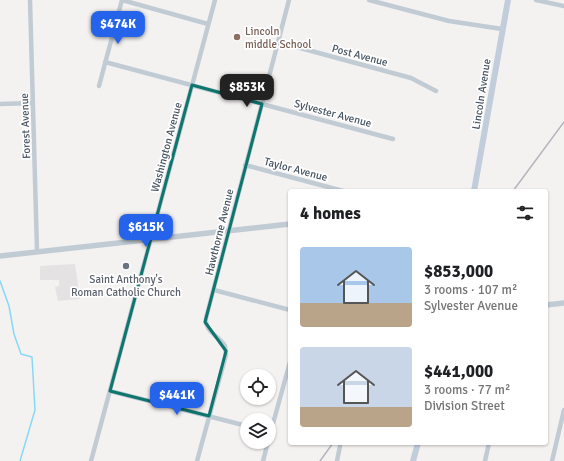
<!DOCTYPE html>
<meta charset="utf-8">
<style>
body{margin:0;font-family:Signika,sans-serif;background:#f6f6f6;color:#202124;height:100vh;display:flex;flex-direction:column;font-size:15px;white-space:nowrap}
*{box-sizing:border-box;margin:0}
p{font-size:13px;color:#757577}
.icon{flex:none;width:22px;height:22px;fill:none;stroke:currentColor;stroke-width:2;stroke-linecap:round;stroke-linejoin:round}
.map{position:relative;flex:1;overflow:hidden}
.sheet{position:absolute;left:288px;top:189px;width:260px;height:256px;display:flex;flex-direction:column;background:#fff;border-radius:4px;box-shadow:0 1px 3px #0004}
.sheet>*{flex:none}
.buttons{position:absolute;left:240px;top:369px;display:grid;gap:8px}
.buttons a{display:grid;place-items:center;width:36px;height:36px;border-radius:50%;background:#fff;box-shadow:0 1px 3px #0004;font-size:20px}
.price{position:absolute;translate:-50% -34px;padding:0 9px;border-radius:8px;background:#2563eb;color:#fff;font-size:13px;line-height:26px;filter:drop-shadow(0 1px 2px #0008)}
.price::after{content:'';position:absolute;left:50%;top:24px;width:12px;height:9px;margin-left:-6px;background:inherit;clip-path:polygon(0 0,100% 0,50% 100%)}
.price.on{background:#222;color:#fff}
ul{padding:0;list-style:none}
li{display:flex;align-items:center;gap:12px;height:100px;padding:0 12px}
li span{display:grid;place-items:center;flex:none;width:112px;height:80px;border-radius:4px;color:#555}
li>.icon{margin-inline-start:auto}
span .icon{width:48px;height:48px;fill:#fffc;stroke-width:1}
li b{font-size:17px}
h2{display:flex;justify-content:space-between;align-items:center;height:48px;padding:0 12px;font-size:17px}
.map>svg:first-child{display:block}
.education{fill:#e5e2e3}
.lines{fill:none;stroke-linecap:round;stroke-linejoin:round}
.stream{stroke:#86d9f6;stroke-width:1.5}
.minor{stroke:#c1cbd4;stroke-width:4.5}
.tertiary{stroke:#c1cbd4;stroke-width:5.5}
.secondary{stroke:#c2cddc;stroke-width:6}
.rail{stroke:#b3b6bc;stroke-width:1.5}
.marked{fill:none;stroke:#0f766e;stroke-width:3;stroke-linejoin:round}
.education-dot{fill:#8d6e63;stroke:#fff;stroke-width:1.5}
.worship-dot{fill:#6b7280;stroke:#fff;stroke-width:1.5}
.labels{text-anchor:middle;stroke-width:3.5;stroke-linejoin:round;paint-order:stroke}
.education-label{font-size:11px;fill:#785e54;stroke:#fff;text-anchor:start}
.street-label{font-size:11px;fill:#475461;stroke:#fff}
.worship-label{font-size:11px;fill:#5b616d;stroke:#fff}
</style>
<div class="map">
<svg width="564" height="461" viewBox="0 0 564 461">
<rect width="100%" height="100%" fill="#f4f1f1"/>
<path class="education" d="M75,264L80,299L58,301L55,287L59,286V280H40V266Z"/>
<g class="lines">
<path class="stream" d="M0,281L9,306L14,334L21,354L32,357L35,410L20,461"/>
<path class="minor" d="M30,0L37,251
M122,0L208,24
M369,0L449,21L502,29
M536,0L564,6
M278,42L411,78L436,91
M105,62L393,139
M99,86L122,0
M0,104L33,103
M245,165L343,191
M214,290L290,310
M110,391L247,426
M269,438L290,362
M91,461L215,0
M197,461L226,355L225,346C219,336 204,331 206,318L289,0
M263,461L268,442
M337,461L340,446
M485,461L489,443
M552,461L564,410"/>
<path class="tertiary" d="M0,256L290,224
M546,305L564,303"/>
<path class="secondary" d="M474,191L508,0
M413,461L418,443"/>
<path class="rail" d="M513,191L564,122
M320,461L333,443"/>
</g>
<path class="marked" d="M192,85L262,104L205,322L226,351L209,416L110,391Z"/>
<circle class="education-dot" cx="237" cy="37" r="4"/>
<circle class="worship-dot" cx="126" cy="266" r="4"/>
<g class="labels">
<g class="education-label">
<text x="245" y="35">Lincoln<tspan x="245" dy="13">middle School</tspan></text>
</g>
<g class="street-label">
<text transform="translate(360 55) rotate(15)" y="4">Post Avenue</text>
<text transform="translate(481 94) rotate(-81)" y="4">Lincoln Avenue</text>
<text transform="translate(333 113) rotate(15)" y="4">Sylvester Avenue</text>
<text transform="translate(25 126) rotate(-92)" y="4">Forest Avenue</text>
<text transform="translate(166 147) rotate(-75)" y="4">Washington Avenue</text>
<text transform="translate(296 169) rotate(15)" y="4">Taylor Avenue</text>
<text transform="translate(219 232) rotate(-76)" y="4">Hawthorne Avenue</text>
</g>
<g class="worship-label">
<text x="126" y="283">Saint Anthony's<tspan x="126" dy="13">Roman Catholic Church</tspan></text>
</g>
</g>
</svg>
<div class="buttons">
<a><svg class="icon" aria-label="locate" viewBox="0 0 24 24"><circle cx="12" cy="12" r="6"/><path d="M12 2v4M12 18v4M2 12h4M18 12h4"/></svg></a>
<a><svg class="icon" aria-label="layers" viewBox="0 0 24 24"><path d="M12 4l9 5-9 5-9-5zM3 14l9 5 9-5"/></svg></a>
</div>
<b class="price" style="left:118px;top:45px">$474K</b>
<b class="price on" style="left:247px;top:108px">$853K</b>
<b class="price" style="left:146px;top:248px">$615K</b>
<b class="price" style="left:177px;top:416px">$441K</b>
<section class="sheet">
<h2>4 homes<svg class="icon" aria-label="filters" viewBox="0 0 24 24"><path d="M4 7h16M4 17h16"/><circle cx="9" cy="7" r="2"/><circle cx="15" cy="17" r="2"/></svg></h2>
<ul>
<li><span style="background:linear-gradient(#a9c7e8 70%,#b9a48a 0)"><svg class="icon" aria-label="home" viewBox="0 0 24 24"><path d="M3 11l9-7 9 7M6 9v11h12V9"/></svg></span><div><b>$853,000</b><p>3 rooms · 107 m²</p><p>Sylvester Avenue</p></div></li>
<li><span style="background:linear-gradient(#c9d6e8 75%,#b9a48a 0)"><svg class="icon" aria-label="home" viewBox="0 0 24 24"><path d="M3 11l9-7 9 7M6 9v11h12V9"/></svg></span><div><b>$441,000</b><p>3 rooms · 77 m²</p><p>Division Street</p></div></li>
</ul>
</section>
</div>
